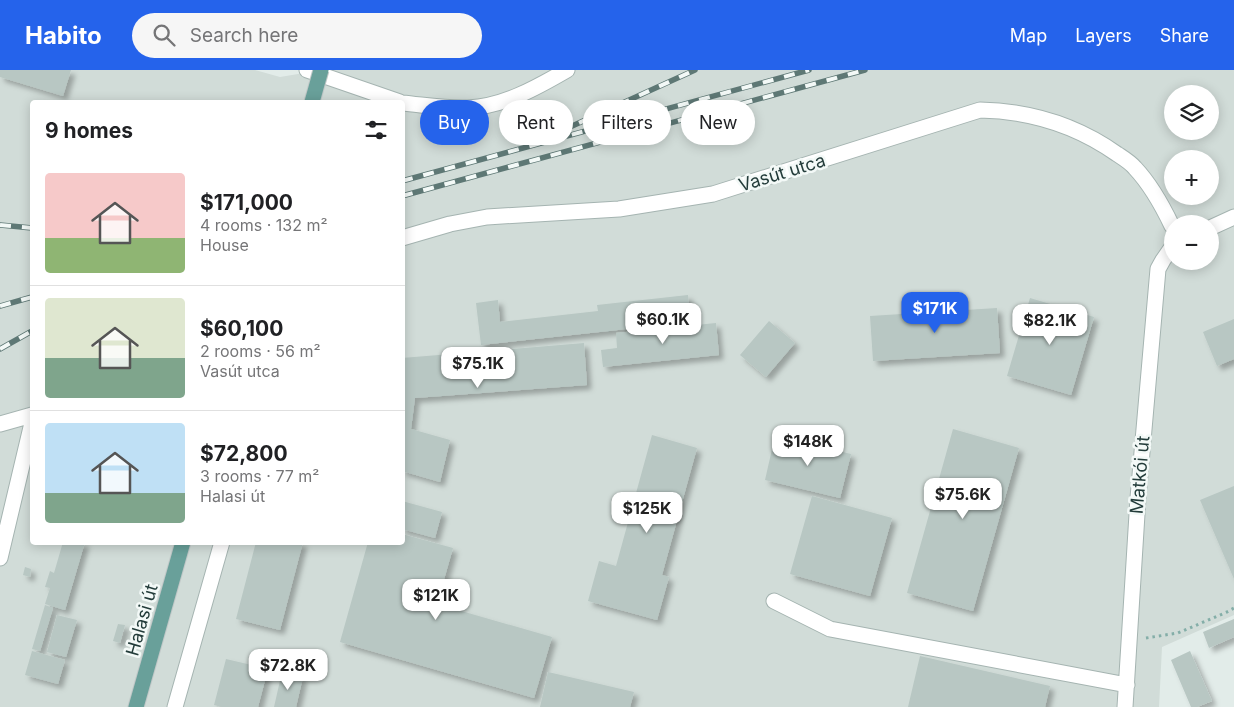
<!DOCTYPE html>
<meta charset="utf-8">
<style>
body{margin:0;font-family:Inter,sans-serif;background:#f6f6f6;color:#202124;height:100vh;display:flex;flex-direction:column;font-size:19px;white-space:nowrap}
*{box-sizing:border-box;margin:0}
p{font-size:16px;color:#757577}
.icon{flex:none;width:28px;height:28px;fill:none;stroke:currentColor;stroke-width:2;stroke-linecap:round;stroke-linejoin:round}
.map{position:relative;flex:1;overflow:hidden}
.panel{position:absolute;left:30px;top:30px;width:375px;height:445px;display:flex;flex-direction:column;background:#fff;border-radius:5px;box-shadow:0 2px 12px #0003}
.panel>*{flex:none}
.hud{position:absolute;left:420px;top:30px;width:475px;height:45px;display:flex;gap:10px}
.buttons{position:absolute;left:1164px;top:15px;display:grid;gap:10px}
.buttons a{display:grid;place-items:center;width:55px;height:55px;border-radius:50%;background:#fff;box-shadow:0 2px 12px #0003;font-size:25px}
.price{position:absolute;translate:-50% -42px;padding:0 11px;border-radius:10px;background:#fff;color:#222;font-size:16px;line-height:32px;filter:drop-shadow(0 1px 2px #0008)}
.price::after{content:'';position:absolute;left:50%;top:30px;width:15px;height:11px;margin-left:-8px;background:inherit;clip-path:polygon(0 0,100% 0,50% 100%)}
.price.current{background:#2563eb;color:#fff}
ul{padding:0;list-style:none}
li{display:flex;align-items:center;gap:15px;height:125px;padding:0 15px}
li+li{border-top:1px solid #e0e0e0}
li span{display:grid;place-items:center;flex:none;width:140px;height:100px;border-radius:5px;color:#555}
li>.icon{margin-inline-start:auto}
span .icon{width:60px;height:60px;fill:#fffc;stroke-width:1}
li b{font-size:21px}
h2{display:flex;justify-content:space-between;align-items:center;height:60px;padding:0 15px;font-size:21px}
.tag{padding:0 18px;border-radius:22px;background:#fff;box-shadow:0 2px 12px #0003;font-size:18px;line-height:45px}
.tag.current{background:#2563eb;color:#fff}
header{display:flex;align-items:center;gap:30px;box-sizing:border-box;height:70px;padding:0 25px;background:#2563eb;color:#fff}
header strong{font-size:24px}
nav{display:flex;gap:28px;margin-inline-start:auto;font-size:18px}
.search{width:350px;height:45px;background:#f6f6f6;display:flex;align-items:center;gap:12px;box-sizing:border-box;padding:0 18px;border-radius:28px;color:#757577;font-size:19px}
.map>svg:first-child{display:block}
.built{fill:#d1dcd8;fill-rule:evenodd}
.building{fill:#b8c7c3;filter:url(#shadow)}
.lines{fill:none;stroke-linecap:round;stroke-linejoin:round}
.minor-casing{stroke:#a5b4b1;stroke-width:17}
.major-casing{stroke:#c1c8c8;stroke-width:17}
.path{stroke:#84aea8;stroke-width:3;stroke-dasharray:2.5 4;stroke-linecap:butt}
.minor{stroke:#fff;stroke-width:15}
.major{stroke:#69a09a;stroke-width:15}
.rail-casing{stroke:#5e7875;stroke-width:5.5}
.rail{stroke:#f3f9f7;stroke-width:4;stroke-dasharray:11;stroke-linecap:butt}
.major-bridge-casing{stroke:#c1c8c8;stroke-width:17;stroke-linecap:butt}
.major-bridge{stroke:#69a09a;stroke-width:15}
.labels{text-anchor:middle;stroke-width:5;stroke-linejoin:round;paint-order:stroke}
.street-label{font-size:18px;fill:#233c3a;stroke:#f3f9f7}
</style>
<header>
<strong>Habito</strong>
<div class="search"><svg class="icon" aria-label="search" viewBox="0 0 24 24"><circle cx="10" cy="10" r="6"/><path d="M15 15l6 6"/></svg>Search here</div>
<nav><a>Map</a><a>Layers</a><a>Share</a></nav>
</header>
<div class="map">
<svg width="1234" height="637" viewBox="0 0 1234 637">
<defs>
<filter id="shadow"><feDropShadow dx="4.5" dy="4.5" stdDeviation="2.5" flood-color="#0004"/></filter>
</defs>
<rect width="100%" height="100%" fill="#e2ece9"/>
<path class="built" d="M0,0H255L280,7L322,0H1234V545L1162,577L1159,637H0ZM1172,24H1210V61H1172ZM32,32H402V472H32ZM1172,89H1210V126H1172ZM1172,154H1210V191H1172Z"/>
<path class="building" d="M0,0H71L63,26L0,7Z
M688,225L691,252L481,275L476,233L498,230L500,252L598,241L597,235Z
M1030,228L1094,247L1071,325L1007,306Z
M997,238L1000,283L873,291L870,246Z
M1234,249V289L1217,296L1203,262Z
M769,251L795,273L766,307L740,285Z
M716,253L719,285L603,297L601,280L617,278L616,263Z
M584,273L587,315L415,328L411,359L450,370L440,412L402,401V288Z
M953,359L1019,378L973,541L907,523Z
M652,365L697,378L662,505L669,507L657,550L588,531L599,491L616,496Z
M775,366L851,384L840,428L765,410Z
M1234,416V509L1200,430Z
M812,426L892,448L870,526L790,504Z
M402,431L442,442L435,468L402,459Z
M402,464L453,478L437,534L552,567L534,628L340,572L368,472H402Z
M63,472H85L65,540L45,534L50,518L45,517L50,501L54,503Z
M256,472H303L280,560L236,549Z
M25,497L31,499L30,507L23,505Z
M45,535L53,538L40,581L32,579Z
M57,545L77,550L66,587L47,582Z
M1234,549V567L1209,578L1203,562Z
M118,554L125,555L120,573L113,571Z
M32,581L65,590L58,614L25,605Z
M1190,581L1212,631L1197,637H1191L1171,590Z
M920,586L1050,616L1045,637H908Z
M226,589L268,599L258,637H222L214,635Z
M282,602L303,607L296,637H274Z
M548,602L634,622L630,637H540Z"/>
<g class="lines">
<g class="minor-casing">
<path id="minor" d="M307,0L400,32
M402,33C424,35 446,39 468,38C504,36 536,18 567,0
M1210,158L1234,147
M402,168L450,154L487,147L619,139L713,124L980,40C1029,41 1076,55 1117,84C1123,88 1130,92 1135,98C1151,115 1162,135 1172,156
M0,354L32,345
M0,488L32,353
M774,531L830,559L1127,615
M175,637L222,472
M1125,637L1138,428L1158,199L1163,190L1172,177"/>
</g>
<g class="major-casing">
<path id="major" d="M136,637L183,472"/>
</g>
<path class="path" d="M1146,568L1178,563L1227,542L1234,538"/>
<use href="#minor" class="minor"/>
<use href="#major" class="major"/>
<g class="rail-casing">
<path id="rail" d="M559,62L695,0
M402,111L809,0
M402,126L865,0
M0,155L32,158
M0,236L32,227
M0,279L32,261"/>
</g>
<use href="#rail" class="rail"/>
<g class="major-bridge-casing">
<path id="major-bridge" d="M312,32L321,0"/>
</g>
<use href="#major-bridge" class="major-bridge"/>
</g>
<g class="labels">
<g class="street-label">
<text transform="translate(782 103) rotate(-17)" y="6">Vasút utca</text>
<text transform="translate(1140 405) rotate(-85)" y="6">Matkói út</text>
<text transform="translate(142 550) rotate(-74)" y="6">Halasi út</text>
</g>
</g>
</svg>
<div class="buttons">
<a><svg class="icon" aria-label="layers" viewBox="0 0 24 24"><path d="M12 4l9 5-9 5-9-5zM3 14l9 5 9-5"/></svg></a>
<a>+</a>
<a>−</a>
</div>
<b class="price current" style="left:935px;top:264px">$171K</b>
<b class="price" style="left:663px;top:275px">$60.1K</b>
<b class="price" style="left:1050px;top:276px">$82.1K</b>
<b class="price" style="left:478px;top:319px">$75.1K</b>
<b class="price" style="left:808px;top:397px">$148K</b>
<b class="price" style="left:963px;top:450px">$75.6K</b>
<b class="price" style="left:647px;top:464px">$125K</b>
<b class="price" style="left:436px;top:551px">$121K</b>
<b class="price" style="left:288px;top:621px">$72.8K</b>
<div class="hud">
<a class="tag current">Buy</a>
<a class="tag">Rent</a>
<a class="tag">Filters</a>
<a class="tag">New</a>
</div>
<section class="panel">
<h2>9 homes<svg class="icon" aria-label="filters" viewBox="0 0 24 24"><path d="M4 7h16M4 17h16"/><circle cx="9" cy="7" r="2"/><circle cx="15" cy="17" r="2"/></svg></h2>
<ul>
<li><span style="background:linear-gradient(#f6c9c9 65%,#8fb573 0)"><svg class="icon" aria-label="home" viewBox="0 0 24 24"><path d="M3 11l9-7 9 7M6 9v11h12V9"/></svg></span><div><b>$171,000</b><p>4 rooms · 132 m²</p><p>House</p></div></li>
<li><span style="background:linear-gradient(#dfe7d0 60%,#7fa58c 0)"><svg class="icon" aria-label="home" viewBox="0 0 24 24"><path d="M3 11l9-7 9 7M6 9v11h12V9"/></svg></span><div><b>$60,100</b><p>2 rooms · 56 m²</p><p>Vasút utca</p></div></li>
<li><span style="background:linear-gradient(#bfe0f5 70%,#7fa58c 0)"><svg class="icon" aria-label="home" viewBox="0 0 24 24"><path d="M3 11l9-7 9 7M6 9v11h12V9"/></svg></span><div><b>$72,800</b><p>3 rooms · 77 m²</p><p>Halasi út</p></div></li>
</ul>
</section>
</div>
